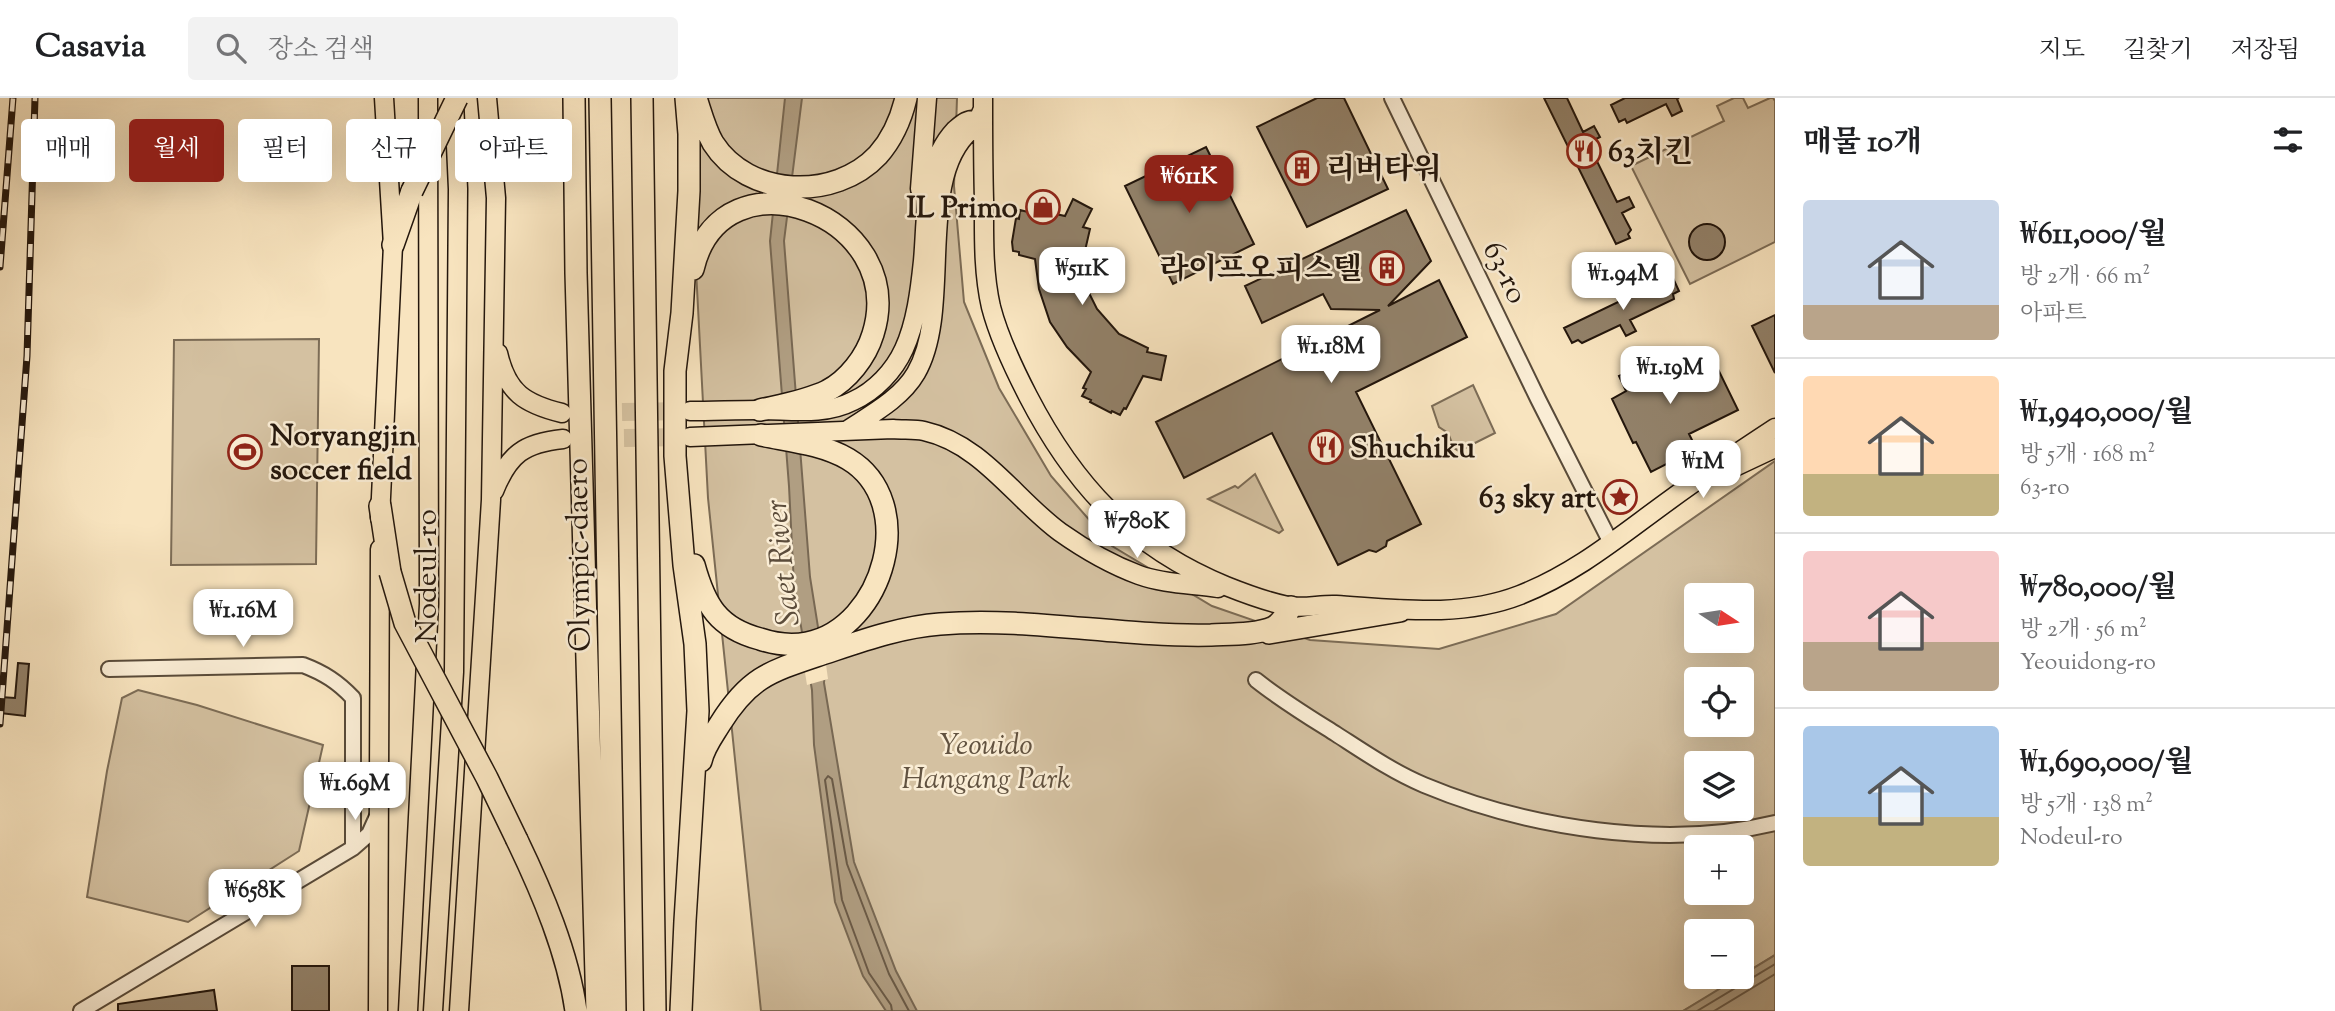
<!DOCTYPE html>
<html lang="ko">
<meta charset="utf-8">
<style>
body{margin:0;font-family:"Sorts Mill Goudy","Noto Serif KR",serif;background:#f2f2f2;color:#202124;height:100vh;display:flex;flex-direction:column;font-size:26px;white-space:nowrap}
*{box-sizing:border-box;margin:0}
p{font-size:23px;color:#757577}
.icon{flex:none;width:38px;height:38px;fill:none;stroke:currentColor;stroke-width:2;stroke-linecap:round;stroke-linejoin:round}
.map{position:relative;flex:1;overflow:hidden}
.sheet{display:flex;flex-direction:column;background:#fff;width:560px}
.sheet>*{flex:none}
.hud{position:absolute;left:21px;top:21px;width:665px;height:63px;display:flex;gap:14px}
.needle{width:46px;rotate:102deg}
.fabs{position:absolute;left:1684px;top:485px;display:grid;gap:14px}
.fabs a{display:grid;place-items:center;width:70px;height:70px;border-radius:7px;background:#fff;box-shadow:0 7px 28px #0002;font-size:35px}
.price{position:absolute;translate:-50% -60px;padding:0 16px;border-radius:14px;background:#fff;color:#222;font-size:23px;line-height:46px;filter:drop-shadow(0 2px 4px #0008)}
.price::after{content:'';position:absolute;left:50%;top:42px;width:21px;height:16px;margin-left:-10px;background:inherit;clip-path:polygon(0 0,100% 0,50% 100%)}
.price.on{background:#8f2418;color:#fff}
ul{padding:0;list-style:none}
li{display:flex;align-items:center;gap:21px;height:175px;padding:0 28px}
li+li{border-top:2px solid #e0e0e0}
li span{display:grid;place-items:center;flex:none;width:196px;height:140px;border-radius:7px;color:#555}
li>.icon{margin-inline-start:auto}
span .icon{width:84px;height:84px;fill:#fffc;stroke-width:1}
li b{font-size:30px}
h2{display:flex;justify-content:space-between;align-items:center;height:84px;padding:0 28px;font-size:30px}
.tag{padding:0 24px;border-radius:7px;background:#fff;box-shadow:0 7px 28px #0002;font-size:24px;line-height:63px}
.tag.on{background:#8f2418;color:#fff}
header{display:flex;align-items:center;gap:42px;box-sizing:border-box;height:98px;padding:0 35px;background:#fff;border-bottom:2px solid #e0e0e0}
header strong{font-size:33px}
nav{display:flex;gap:38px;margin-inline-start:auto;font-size:24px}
.search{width:490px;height:63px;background:#f2f2f2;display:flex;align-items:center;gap:18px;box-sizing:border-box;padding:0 24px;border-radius:7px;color:#757577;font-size:26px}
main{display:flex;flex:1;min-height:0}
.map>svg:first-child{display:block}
.green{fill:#d4c1a1;stroke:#7c6c56;stroke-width:2;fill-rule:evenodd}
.water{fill:#b09e82;stroke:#786853;stroke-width:2}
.pier{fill:#f8e4bf}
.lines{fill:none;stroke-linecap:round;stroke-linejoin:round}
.shore{stroke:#6a5a47;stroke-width:2}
.building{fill:#928169;stroke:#23160c;stroke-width:2}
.major-tunnel{stroke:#d8c5a4;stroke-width:18;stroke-dasharray:18 9;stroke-linecap:butt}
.minor-casing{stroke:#584a39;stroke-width:18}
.major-casing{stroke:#23160c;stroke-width:21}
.highway-casing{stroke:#23160c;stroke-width:24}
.minor{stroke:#faedd5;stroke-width:14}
.major{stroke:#f8e4bf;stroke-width:18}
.highway{stroke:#f8e4bf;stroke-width:21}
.rail-casing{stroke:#23160c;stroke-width:7}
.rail{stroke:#faedd5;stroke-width:4.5;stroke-dasharray:13;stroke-linecap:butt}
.highway-bridge-casing{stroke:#23160c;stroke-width:24;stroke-linecap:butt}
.highway-bridge{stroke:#f8e4bf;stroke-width:21}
.labels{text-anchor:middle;stroke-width:5;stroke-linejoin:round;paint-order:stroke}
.poi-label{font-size:30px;font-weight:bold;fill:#23160c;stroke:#faedd5;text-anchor:start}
.street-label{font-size:30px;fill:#23160c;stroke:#faedd5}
.park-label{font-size:30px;font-style:italic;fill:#615240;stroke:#faedd5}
.water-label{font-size:32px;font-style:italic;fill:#5b4c3b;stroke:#faedd5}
</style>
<header>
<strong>Casavia</strong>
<div class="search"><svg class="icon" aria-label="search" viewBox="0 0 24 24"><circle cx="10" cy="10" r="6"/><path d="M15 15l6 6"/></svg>장소 검색</div>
<nav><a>지도</a><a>길찾기</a><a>저장됨</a></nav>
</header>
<main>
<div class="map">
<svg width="1775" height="913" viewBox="0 0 1775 913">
<rect width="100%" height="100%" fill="#f8e4bf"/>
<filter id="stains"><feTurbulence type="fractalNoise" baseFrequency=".00286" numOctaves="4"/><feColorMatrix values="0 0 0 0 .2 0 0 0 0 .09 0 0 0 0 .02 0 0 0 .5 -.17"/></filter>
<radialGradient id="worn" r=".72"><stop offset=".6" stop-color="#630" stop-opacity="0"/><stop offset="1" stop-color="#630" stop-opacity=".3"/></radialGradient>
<path class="green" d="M687,0H957L954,88L964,204L999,290L1051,378L1112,448L1212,508L1310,542L1439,551L1556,516L1775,363V857L1741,878V833H1696V878L1741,879L1683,913H761L708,400ZM1696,497H1741V542H1696ZM1696,581H1741V626H1696ZM1696,665H1741V710H1696ZM1696,749H1741V794H1696Z
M1734,0H1743L1748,10L1770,0H1773L1775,3V144L1690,186L1631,68L1724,23L1717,8Z
M319,241L316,466L171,467L174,242Z
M1473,287L1495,335L1459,353L1454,350L1448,335L1439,329L1432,308Z
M1255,376L1283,432L1279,435L1208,401L1235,388L1238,390Z
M138,592L197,607L323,647L299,753L188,824L87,799L107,673L122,600Z"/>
<path class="water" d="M785,0H802L784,143L810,479L825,573L824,585L854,764L896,873L917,913H886L863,878L835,804L814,647L812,592L794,488L789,388L770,143Z
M1775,857V913H1683Z"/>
<path class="pier" d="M821,530L828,581L807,587L799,537Z"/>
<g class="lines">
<path class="shore" d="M892,913L891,907L869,875L842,802L825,682L828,678L832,681L847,766L889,876L909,913
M1697,913L1775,866
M1714,913L1775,876"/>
</g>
<path class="building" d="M1317,0H1344L1388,91L1307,129L1257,29Z
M1544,0H1567L1583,34L1594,28L1600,39L1588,45L1617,104L1629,99L1634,109L1622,115L1631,132L1628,136L1630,140L1616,146Z
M1625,0H1679L1677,1L1682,13L1672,18L1666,6L1627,25L1625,21L1619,24L1611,7Z
M1206,49L1254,146L1173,186L1125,88Z
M1073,101L1092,111L1083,129L1090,131L1084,157V175L1089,195L1097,211L1119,236L1148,250L1147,254L1166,258L1161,282L1143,278L1126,311L1124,310L1120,317L1112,313L1111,315L1090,304L1091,302L1082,298L1086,291L1083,290L1091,274L1067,249L1050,224L1039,191L1035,161L1019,157V154L1013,153L1012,144L1016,120L1019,121L1020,112L1028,114L1029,110L1065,118Z
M1406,112L1431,163L1388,208L1439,182L1467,239L1356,294L1421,426L1387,443L1386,448L1376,454L1369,452L1338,467L1272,335L1184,380L1156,324L1380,212L1331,211L1323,196L1262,225L1245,188Z
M1689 144a18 18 0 1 1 36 0a18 18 0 1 1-36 0Z
M1672,178L1679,193L1673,196L1674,201L1630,222L1636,233L1626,238L1620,227L1582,245L1578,242L1572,245L1564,230Z
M1775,217V275L1752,228Z
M1679,250L1693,278L1716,267L1738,312L1689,336L1696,350L1694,352L1651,374L1636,344L1633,345L1612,301L1626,293L1619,278Z
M18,565L29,566L25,618L0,615V599L15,600Z
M292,868H329V913H292Z
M214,892L217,913H118V906Z"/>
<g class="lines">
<path class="major-tunnel" d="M568,315L687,313
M570,341L686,339"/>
<g class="minor-casing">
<path id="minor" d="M1392,0L1538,301L1611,445
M109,571L303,567C324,575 338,584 353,600V750
M1256,582C1281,602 1309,619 1336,636C1364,654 1393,674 1424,687C1527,730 1665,752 1775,725
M81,913L353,750L369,736L378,716"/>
</g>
<g class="major-casing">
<path id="major" d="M983,0C983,34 983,68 984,102C984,138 983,174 991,209C999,240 1013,269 1028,298C1074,387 1131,449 1226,488C1246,496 1267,504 1288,508C1304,511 1321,506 1336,507C1397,511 1461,520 1520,497C1578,474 1621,437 1671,401C1705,376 1740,353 1775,330
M920,91L927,0
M498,255C507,295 525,306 562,315
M690,313C713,313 736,312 759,312C791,312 824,318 853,303C875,293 894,273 904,251C916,225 920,192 923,163C927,119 923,66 955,32C963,25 967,21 978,22L983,11
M846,333C870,317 901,301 916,275C954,210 914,81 971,32
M690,339L893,331C903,332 915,331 924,333C982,346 1015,401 1060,434C1084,451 1112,467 1139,477C1164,486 1193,486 1218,490
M1726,373L1775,350
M494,393C509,356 524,345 563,341
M380,420L393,147L384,0
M378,913L380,451
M408,913L429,506L428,0
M433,913L454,574L458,91L454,4
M459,913L491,402L496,100L487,0"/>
</g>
<g class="highway-casing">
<path id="highway" d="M574,0L576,175L597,913
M600,0L615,913
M642,0L655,913
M696,0C701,15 705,31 713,45C748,100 835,103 878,57C893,40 901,21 906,0
M393,147L412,93
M693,171C722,47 910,117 873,236C866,259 848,282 827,293C806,303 782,307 760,312
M380,408L390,474
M694,467C705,507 718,530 760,541C775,546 791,548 807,545C884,530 920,404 848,361C822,346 790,343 761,337
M1269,535L1400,513
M701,663C704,649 712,639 720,626C748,581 768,574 816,558C856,545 898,529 940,526C1030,519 1120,539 1211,537C1230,536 1256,537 1274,529C1282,524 1286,517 1291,509
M517,742C542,794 568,855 576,913
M681,913L685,823L698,613L695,546L684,467L675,358V273L682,215L689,93V36L686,0"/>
</g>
<use href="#minor" class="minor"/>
<use href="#major" class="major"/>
<use href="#highway" class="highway"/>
<g class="rail-casing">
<path id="rail" d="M0,169L13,0
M0,626L27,258L35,0"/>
</g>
<use href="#rail" class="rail"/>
<g class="highway-bridge-casing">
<path id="highway-bridge" d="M412,93L457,0
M390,474L405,525L487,680L517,742"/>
</g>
<use href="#highway-bridge" class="highway-bridge"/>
</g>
<defs>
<g id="restaurant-ring" transform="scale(1.75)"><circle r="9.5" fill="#faedd5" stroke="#8f2418" stroke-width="1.5"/><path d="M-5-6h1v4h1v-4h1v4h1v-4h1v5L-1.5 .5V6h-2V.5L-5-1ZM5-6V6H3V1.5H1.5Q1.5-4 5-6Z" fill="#8f2418"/></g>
<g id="building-ring" transform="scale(1.75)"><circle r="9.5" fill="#faedd5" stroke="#8f2418" stroke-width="1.5"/><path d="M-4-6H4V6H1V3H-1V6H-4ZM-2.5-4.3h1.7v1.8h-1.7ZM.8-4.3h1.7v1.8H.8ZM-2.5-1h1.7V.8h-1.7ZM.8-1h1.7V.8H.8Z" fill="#8f2418"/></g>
<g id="shop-ring" transform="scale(1.75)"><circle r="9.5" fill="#faedd5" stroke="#8f2418" stroke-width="1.5"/><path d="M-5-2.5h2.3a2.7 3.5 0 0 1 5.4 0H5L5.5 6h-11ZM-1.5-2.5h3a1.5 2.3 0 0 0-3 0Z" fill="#8f2418"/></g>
<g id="stadium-ring" transform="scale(1.75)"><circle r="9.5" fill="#faedd5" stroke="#8f2418" stroke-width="1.5"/><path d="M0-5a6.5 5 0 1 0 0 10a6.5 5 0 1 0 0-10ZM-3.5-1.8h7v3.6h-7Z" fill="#8f2418"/></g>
<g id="sight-ring" transform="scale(1.75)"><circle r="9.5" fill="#faedd5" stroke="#8f2418" stroke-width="1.5"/><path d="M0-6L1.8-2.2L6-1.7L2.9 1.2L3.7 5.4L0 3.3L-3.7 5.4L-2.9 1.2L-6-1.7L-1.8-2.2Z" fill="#8f2418"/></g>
</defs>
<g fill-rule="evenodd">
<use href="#restaurant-ring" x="1584" y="53"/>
<use href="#building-ring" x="1302" y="70"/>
<use href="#shop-ring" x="1043" y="109"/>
<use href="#building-ring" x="1387" y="170"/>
<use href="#restaurant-ring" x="1326" y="349"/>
<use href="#stadium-ring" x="245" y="354"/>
<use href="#sight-ring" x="1620" y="399"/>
</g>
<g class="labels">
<g class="poi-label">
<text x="1608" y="63">63치킨</text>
<text x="1326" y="80">리버타워</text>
<text x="1018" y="119" text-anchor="end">IL Primo</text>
<text x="1362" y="180" text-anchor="end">라이프오피스텔</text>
<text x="270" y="347">Noryangjin<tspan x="270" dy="34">soccer field</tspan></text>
<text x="1350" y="359">Shuchiku</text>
<text x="1596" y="409" text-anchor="end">63 sky art</text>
</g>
<g class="street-label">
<text transform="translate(1506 174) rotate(64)" y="10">63-ro</text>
<text transform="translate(578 457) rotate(-91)" y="10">Olympic-daero</text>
<text transform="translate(426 478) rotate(-90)" y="10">Nodeul-ro</text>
</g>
<g class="park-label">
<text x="986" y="656">Yeouido<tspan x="986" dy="34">Hangang Park</tspan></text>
</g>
<g class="water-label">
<text transform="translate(781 465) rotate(-96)" y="11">Saet River</text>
</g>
</g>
<rect width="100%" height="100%" filter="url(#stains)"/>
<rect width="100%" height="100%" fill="url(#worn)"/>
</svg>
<div class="fabs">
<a><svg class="needle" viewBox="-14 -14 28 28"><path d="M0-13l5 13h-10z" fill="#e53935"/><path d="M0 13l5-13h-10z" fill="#757577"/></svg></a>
<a><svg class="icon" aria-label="locate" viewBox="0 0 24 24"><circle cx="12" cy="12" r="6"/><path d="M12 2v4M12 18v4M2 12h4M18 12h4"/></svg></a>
<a><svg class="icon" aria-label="layers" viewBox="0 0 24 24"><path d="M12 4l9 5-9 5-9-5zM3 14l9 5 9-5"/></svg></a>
<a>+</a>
<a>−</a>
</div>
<b class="price on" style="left:1189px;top:117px">₩611K</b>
<b class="price" style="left:1082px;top:209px">₩511K</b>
<b class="price" style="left:1623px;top:214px">₩1.94M</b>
<b class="price" style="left:1331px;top:287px">₩1.18M</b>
<b class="price" style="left:1670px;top:308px">₩1.19M</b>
<b class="price" style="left:1703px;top:402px">₩1M</b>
<b class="price" style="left:1137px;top:462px">₩780K</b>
<b class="price" style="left:243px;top:551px">₩1.16M</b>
<b class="price" style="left:355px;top:724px">₩1.69M</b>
<b class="price" style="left:255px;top:831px">₩658K</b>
<div class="hud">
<a class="tag">매매</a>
<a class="tag on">월세</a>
<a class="tag">필터</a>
<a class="tag">신규</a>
<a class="tag">아파트</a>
</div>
</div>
<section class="sheet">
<h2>매물 10개<svg class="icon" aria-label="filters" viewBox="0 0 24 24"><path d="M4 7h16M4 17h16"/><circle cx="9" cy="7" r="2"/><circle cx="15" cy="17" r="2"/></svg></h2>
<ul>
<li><span style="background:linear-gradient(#c9d6e8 75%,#b9a48a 0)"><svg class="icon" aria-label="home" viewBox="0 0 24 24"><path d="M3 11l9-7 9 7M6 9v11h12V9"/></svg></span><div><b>₩611,000/월</b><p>방 2개 · 66 m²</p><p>아파트</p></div></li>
<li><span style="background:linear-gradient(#ffd9b3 70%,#c2b280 0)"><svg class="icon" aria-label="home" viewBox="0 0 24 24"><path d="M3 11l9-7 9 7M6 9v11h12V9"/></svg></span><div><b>₩1,940,000/월</b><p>방 5개 · 168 m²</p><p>63-ro</p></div></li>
<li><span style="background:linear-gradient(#f6c9c9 65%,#b9a48a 0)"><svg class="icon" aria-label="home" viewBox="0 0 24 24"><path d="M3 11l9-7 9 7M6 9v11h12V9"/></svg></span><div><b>₩780,000/월</b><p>방 2개 · 56 m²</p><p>Yeouidong-ro</p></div></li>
<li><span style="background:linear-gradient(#a9c7e8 65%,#c2b280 0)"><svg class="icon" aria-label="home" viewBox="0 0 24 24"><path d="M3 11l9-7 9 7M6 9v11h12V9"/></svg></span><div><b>₩1,690,000/월</b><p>방 5개 · 138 m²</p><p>Nodeul-ro</p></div></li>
</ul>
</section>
</main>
